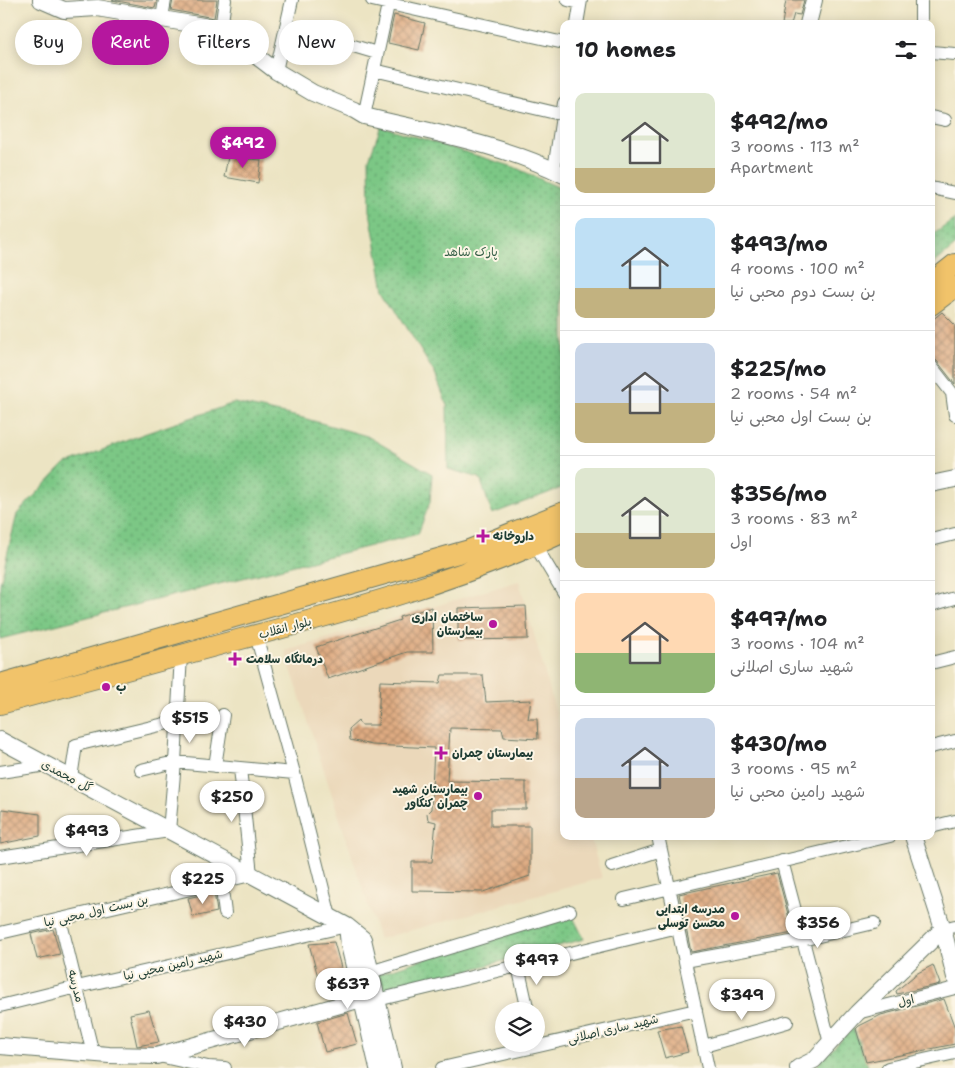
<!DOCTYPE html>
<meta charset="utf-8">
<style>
body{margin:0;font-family:"Shantell Sans","Playpen Sans Arabic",sans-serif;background:#f2f2f2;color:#202124;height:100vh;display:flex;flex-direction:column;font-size:19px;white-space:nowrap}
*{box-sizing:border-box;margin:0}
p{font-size:16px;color:#757577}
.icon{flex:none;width:28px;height:28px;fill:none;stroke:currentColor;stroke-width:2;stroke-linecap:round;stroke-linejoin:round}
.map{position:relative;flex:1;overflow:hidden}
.details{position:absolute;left:560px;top:20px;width:375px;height:820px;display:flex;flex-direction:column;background:#fff;border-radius:10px;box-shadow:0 2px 12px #0003}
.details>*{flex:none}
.guide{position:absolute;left:15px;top:20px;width:470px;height:45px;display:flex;gap:10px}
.controls{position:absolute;left:495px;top:1002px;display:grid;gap:10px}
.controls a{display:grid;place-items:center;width:50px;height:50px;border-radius:50%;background:#fff;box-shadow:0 2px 12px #0003;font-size:25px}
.price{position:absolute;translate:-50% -42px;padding:0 11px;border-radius:18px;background:#fff;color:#222;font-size:16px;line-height:32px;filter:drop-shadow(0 1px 2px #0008)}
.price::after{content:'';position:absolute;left:50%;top:30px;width:15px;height:11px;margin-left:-8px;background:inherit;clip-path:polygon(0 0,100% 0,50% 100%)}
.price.current{background:#b5179e;color:#fff}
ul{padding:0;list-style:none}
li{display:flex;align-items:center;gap:15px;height:125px;padding:0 15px}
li+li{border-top:1px solid #e0e0e0}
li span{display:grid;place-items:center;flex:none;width:140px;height:100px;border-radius:10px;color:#555}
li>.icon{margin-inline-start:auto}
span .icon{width:60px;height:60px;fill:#fffc;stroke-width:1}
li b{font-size:21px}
h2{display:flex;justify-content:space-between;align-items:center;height:60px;padding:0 15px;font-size:21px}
.pill{padding:0 18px;border-radius:22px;background:#fff;box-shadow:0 2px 12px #0003;font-size:18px;line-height:45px}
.pill.current{background:#b5179e;color:#fff}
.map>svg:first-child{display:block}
.built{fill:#ebd8ba}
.grass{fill:url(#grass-dots);stroke:#4e825c}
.building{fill:url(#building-cross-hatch)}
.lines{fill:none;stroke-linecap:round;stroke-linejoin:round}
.minor-casing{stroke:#677766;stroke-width:14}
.tertiary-casing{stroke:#677766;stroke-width:18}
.primary-casing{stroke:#677766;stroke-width:22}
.minor{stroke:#fff;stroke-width:12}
.tertiary{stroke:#fff;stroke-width:16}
.primary{stroke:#f1c36a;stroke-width:20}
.poi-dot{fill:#b5179e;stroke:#fcf5e5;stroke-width:2}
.labels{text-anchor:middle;stroke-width:4;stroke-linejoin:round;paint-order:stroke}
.park-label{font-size:12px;fill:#366048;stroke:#fcf5e5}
.poi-label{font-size:12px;font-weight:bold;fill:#1f3d34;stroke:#fcf5e5;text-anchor:start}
.street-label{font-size:12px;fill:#1f3d34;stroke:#fcf5e5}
</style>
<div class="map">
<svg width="955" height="1068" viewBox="0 0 955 1068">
<defs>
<pattern id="grass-dots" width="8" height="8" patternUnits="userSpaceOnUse" patternTransform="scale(1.25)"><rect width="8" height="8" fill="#7cc785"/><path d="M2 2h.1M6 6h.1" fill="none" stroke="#65a36e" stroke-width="1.8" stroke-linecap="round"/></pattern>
<pattern id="building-cross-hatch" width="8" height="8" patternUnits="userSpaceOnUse" patternTransform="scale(1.25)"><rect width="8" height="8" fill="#deaa81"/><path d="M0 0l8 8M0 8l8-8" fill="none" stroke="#b38c6a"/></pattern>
</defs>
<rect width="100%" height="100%" fill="#fcf5e5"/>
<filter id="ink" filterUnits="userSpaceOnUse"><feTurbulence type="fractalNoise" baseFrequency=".02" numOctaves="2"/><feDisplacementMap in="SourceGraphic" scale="10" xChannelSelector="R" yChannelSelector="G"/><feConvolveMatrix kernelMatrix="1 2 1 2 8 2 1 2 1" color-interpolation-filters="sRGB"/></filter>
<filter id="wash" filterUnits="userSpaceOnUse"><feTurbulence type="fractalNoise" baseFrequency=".0096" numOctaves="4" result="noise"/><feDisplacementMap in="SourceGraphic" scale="20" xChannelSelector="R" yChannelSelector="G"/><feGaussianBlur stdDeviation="1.12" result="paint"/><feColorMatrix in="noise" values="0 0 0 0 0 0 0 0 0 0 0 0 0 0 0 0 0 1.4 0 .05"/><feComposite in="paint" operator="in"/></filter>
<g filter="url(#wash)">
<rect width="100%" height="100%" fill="#ece4c3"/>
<path class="built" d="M519,581L564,741V836H590L602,878L379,939L285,651Z"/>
<path class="grass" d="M381,126L514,167L564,190V487L492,514L480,478L448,469L447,405L435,374L384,290L370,212L369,159Z
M955,219V246L931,266V236Z
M234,403L303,418L367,436L432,474L430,502L418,534L0,639V584L17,514L64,465L141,435Z
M570,911L584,939L381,994L375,975Z
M853,1028L868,1066L859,1068H819L817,1065Z"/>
<g id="blocks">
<path class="building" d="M112,0H157L155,8Z
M173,0H217L214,18L171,10Z
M786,0H804L800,15L794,14L791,24H782Z
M394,15L425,23L419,50L388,43Z
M228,157L261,160L258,183L224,177Z
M942,312L955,325V384L937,361L931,358V321Z
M526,606L528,639L458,640V608Z
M432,607L433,652H407L328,679L316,647L400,620L399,617Z
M442,675H483L486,702L531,700L528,719H537L538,739L504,737L502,729L450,728L447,781L526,782V809H491V826H530V876L483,892L412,891V862H432L436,822L428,820L427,813L431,809L434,748L372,745L350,740L349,729L358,721L361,725H378L380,681L440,683Z
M2,809L40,814V836L0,844Z
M777,873L793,933L691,952L679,894Z
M214,892L217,912L193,917L188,898Z
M53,929L60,954L37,959L31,934Z
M334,942L342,971L318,977L309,944Z
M933,965L940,984L897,994L896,991L914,976V975Z
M944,999L955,1028V1044L866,1062L856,1029L859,1026L881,1015Z
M149,1010L159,1042L137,1046L130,1014Z
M348,1013L357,1044L325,1052L317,1022Z
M681,1026L688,1052L665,1058L657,1030Z"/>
</g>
</g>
<g filter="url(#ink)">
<use href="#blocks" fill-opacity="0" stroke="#677766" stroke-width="1"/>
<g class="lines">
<g class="minor-casing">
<path id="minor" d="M372,0L564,43
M568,0L580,3
M162,18L165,0
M577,24L581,0
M921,24V0
M286,26L377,53
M221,29L225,0
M931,52L955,54
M374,70L564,115
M276,71L292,0
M364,116L389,0
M931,117L945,120
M554,170L564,103
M931,188L955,193
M931,366L952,393L955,415
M931,540L955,534
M535,545L564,593
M931,605L955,598
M256,635L294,773L330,917
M931,663L955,657
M931,747L955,741
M215,766L223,715
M141,770L175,762L294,773
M0,772L47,765
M71,778L76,745L177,721
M931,827L955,821
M658,836L708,1068
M0,857L169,831L175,762L181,655
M782,861L830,1043
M612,866L661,850
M221,882L225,913
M624,899L890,836
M60,919L93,1054
M943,929L955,926
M0,933L251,875L240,768
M685,961L802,940L874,923
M518,966L528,1011
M370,972L570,911
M377,1000L678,927
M0,1006L77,987L347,926
M857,1013L955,988
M704,1046L787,1022
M159,1056L208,1067L225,1068
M442,1068L696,1010
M888,1068L955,1053"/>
</g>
<g class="tertiary-casing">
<path id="tertiary" d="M41,0L64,10L97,8L221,29L276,71L313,93L354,110L364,116C430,132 502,144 564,175
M808,24L814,0
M931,484L955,479
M0,740L347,926L363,939L393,1068
M913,836L943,929L955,977
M347,926L349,945L378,1068
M0,1046L109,1055L156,1056L376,995
M798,1068L814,1060L857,1013L943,929"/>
</g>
<g class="primary-casing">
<path id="primary" d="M931,283L955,264
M931,305L955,287
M0,684L469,550L564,512
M0,704C80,682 161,661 241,639C351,610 460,580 564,532"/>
</g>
<use href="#minor" class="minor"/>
<use href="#tertiary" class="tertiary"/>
<use href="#primary" class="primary"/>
</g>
</g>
<g class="poi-dot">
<path d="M480.5 528.5h5v5h5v5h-5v5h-5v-5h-5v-5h5z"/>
<circle cx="493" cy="624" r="5"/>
<path d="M232.5 651.5h5v5h5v5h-5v5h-5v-5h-5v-5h5z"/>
<circle cx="106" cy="687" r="5"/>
<path d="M438.5 745.5h5v5h5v5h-5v5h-5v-5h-5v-5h5z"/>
<circle cx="478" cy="796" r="5"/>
<circle cx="735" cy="916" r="5"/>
</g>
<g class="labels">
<g class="park-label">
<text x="471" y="256">پارک شاهد</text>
</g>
<g class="poi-label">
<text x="493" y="540">داروخانه</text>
<text x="483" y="621" text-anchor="end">ساختمان اداری<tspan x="483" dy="14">بیمارستان</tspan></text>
<text x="246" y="663">درمانگاه سلامت</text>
<text x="116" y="691">ب</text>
<text x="452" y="757">بیمارستان چمران</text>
<text x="468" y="793" text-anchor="end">بیمارستان شهید<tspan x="468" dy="14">چمران کنگاور</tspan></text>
<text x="725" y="913" text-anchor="end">مدرسه ابتدایی<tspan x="725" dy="14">محسن توسلی</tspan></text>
</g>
<g class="street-label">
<text transform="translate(285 628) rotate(-15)" y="4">بلوار انقلاب</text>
<text transform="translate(67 776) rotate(28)" y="4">گل محمدی</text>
<text transform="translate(96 911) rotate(-13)" y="4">بن بست اول محبی نیا</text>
<text transform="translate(173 965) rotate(-13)" y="4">شهید رامین محبی نیا</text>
<text transform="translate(76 986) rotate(76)" y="4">مدرسه</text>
<text transform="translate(906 1001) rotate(-14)" y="4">اول</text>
<text transform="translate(613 1029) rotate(-13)" y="4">شهید ساری اصلانی</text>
</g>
</g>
</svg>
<div class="controls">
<a><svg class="icon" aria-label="layers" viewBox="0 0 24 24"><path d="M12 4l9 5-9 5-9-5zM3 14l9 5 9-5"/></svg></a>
</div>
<b class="price current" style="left:243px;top:169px">$492</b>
<b class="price" style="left:190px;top:744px">$515</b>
<b class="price" style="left:232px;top:823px">$250</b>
<b class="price" style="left:87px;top:857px">$493</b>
<b class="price" style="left:203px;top:905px">$225</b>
<b class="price" style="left:818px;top:949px">$356</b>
<b class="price" style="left:537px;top:986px">$497</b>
<b class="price" style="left:348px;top:1010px">$637</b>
<b class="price" style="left:742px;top:1021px">$349</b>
<b class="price" style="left:245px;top:1048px">$430</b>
<div class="guide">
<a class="pill">Buy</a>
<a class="pill current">Rent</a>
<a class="pill">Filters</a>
<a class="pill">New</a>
</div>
<section class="details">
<h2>10 homes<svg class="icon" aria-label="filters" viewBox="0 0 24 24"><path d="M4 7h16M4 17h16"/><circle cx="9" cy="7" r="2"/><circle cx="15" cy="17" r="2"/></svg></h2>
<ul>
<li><span style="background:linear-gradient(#dfe7d0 75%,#c2b280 0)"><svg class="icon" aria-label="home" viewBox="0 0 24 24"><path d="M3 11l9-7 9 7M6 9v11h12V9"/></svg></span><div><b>$492/mo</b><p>3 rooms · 113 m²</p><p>Apartment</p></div></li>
<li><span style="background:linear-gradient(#bfe0f5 70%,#c2b280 0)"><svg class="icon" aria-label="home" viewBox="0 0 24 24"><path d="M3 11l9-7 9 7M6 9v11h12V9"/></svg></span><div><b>$493/mo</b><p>4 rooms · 100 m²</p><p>بن بست دوم محبی نیا</p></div></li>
<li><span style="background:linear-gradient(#c9d6e8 60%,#c2b280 0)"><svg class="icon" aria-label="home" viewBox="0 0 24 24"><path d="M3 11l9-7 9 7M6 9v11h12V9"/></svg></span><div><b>$225/mo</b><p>2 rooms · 54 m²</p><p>بن بست اول محبی نیا</p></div></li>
<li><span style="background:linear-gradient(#dfe7d0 65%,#c2b280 0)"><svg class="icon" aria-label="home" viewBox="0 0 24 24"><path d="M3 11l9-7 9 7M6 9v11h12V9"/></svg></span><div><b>$356/mo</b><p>3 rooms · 83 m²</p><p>اول</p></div></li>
<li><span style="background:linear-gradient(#ffd9b3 60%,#8fb573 0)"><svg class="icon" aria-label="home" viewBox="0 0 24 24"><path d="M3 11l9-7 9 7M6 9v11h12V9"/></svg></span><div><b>$497/mo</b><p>3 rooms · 104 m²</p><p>شهید ساری اصلانی</p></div></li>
<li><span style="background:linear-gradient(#c9d6e8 60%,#b9a48a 0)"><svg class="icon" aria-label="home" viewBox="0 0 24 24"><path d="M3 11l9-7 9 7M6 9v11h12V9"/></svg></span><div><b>$430/mo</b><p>3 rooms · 95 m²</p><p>شهید رامین محبی نیا</p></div></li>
</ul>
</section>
</div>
